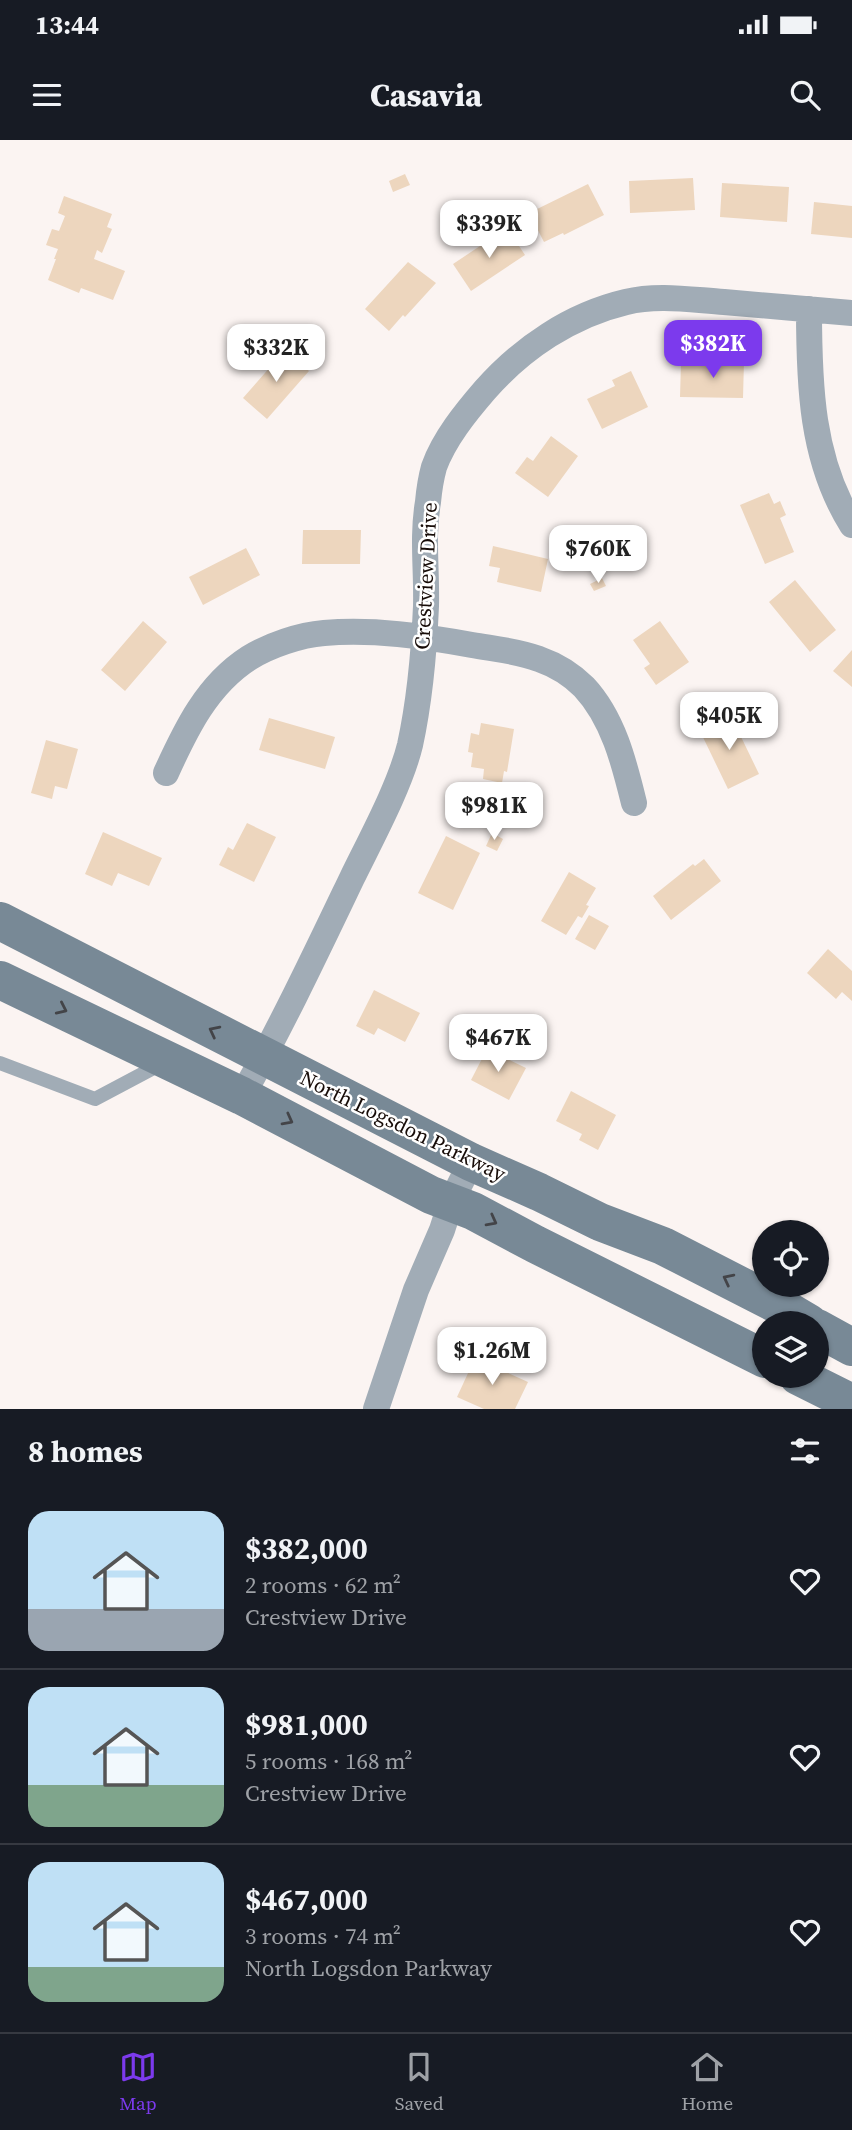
<!DOCTYPE html>
<meta charset="utf-8">
<style>
body{margin:0;font-family:"Source Serif 4",serif;background:#242831;color:#f1f3f6;height:100vh;display:flex;flex-direction:column;font-size:26px;white-space:nowrap}
*{box-sizing:border-box;margin:0}
p{font-size:23px;color:#9ea1a6}
.icon{flex:none;width:38px;height:38px;fill:none;stroke:currentColor;stroke-width:2;stroke-linecap:round;stroke-linejoin:round}
.map{position:relative;height:1269px;overflow:hidden}
.side{display:flex;flex-direction:column;background:#171b24;flex:1}
.side>*{flex:none}
.tools{position:absolute;left:752px;top:1080px;display:grid;gap:14px}
.tools a{display:grid;place-items:center;width:77px;height:77px;border-radius:50%;background:#171b24;box-shadow:0 2px 5px #0004;font-size:35px}
.price{position:absolute;translate:-50% -60px;padding:0 16px;border-radius:14px;background:#fff;color:#222;font-size:23px;line-height:46px;filter:drop-shadow(0 2px 4px #0008)}
.price::after{content:'';position:absolute;left:50%;top:42px;width:21px;height:16px;margin-left:-10px;background:inherit;clip-path:polygon(0 0,100% 0,50% 100%)}
.price.current{background:#7c3aed;color:#fff}
ul{padding:0;list-style:none}
li{display:flex;align-items:center;gap:21px;height:175px;padding:0 28px}
li+li{border-top:2px solid #363941}
li span{display:grid;place-items:center;flex:none;width:196px;height:140px;border-radius:21px;color:#555}
li>.icon{margin-inline-start:auto}
span .icon{width:84px;height:84px;fill:#fffc;stroke-width:1}
li b{font-size:30px}
h2{display:flex;justify-content:space-between;align-items:center;height:84px;padding:0 28px;font-size:30px}
.status{display:flex;justify-content:space-between;align-items:center;height:49px;padding:0 35px;background:#171b24;direction:ltr}
.status svg{height:19px;fill:currentColor}
header{display:flex;justify-content:space-between;align-items:center;height:91px;padding:0 28px;background:#171b24;font-size:32px;font-weight:800}
.tab-bar{display:flex;justify-content:space-around;align-items:center;height:98px;border-top:2px solid #363941;background:#171b24;font-size:19px;color:#9ea1a6}
.tab-bar a{display:grid;justify-items:center;gap:4px}
.tab-bar .current{color:#7c3aed}
.map>svg:first-child{display:block}
.building{fill:#edd6be}
.lines{fill:none;stroke-linecap:round;stroke-linejoin:round}
.service{stroke:#a1acb6;stroke-width:14}
.minor{stroke:#a1acb6;stroke-width:26}
.secondary{stroke:#788996;stroke-width:38}
.oneway{stroke:#434448}
.labels{text-anchor:middle;stroke-width:5;stroke-linejoin:round;paint-order:stroke}
.street-label{font-size:21px;fill:#170c08;stroke:#fff}
</style>
<div class="status"><b>13:44</b><svg viewBox="0 0 49 12"><path d="M0 12V9h3v3zM5 12V6h3v6zM10 12V3h3v9zM15 12V0h3v12zM26 1h20v11H26zM47 4h2v5h-2z"/></svg></div>
<header><svg class="icon" aria-label="menu" viewBox="0 0 24 24"><path d="M4 6h16M4 12h16M4 18h16"/></svg>Casavia<svg class="icon" aria-label="search" viewBox="0 0 24 24"><circle cx="10" cy="10" r="6"/><path d="M15 15l6 6"/></svg></header>
<div class="map">
<svg width="852" height="1269" viewBox="0 0 852 1269">
<rect width="100%" height="100%" fill="#fbf4f2"/>
<path class="building" d="M405,34L410,45L393,52L389,41Z
M693,38L695,70L630,73L629,41Z
M722,43L789,47L787,82L720,77Z
M588,44L604,75L564,95L563,93L544,102L529,73Z
M64,56L112,74L107,87L112,89L102,113L97,110L94,119L125,131L113,160L81,148L79,153L48,140L56,119H54L58,109L46,105L52,89L59,91L65,76L58,73Z
M814,62L852,66V98L811,94Z
M507,88L525,115L471,151L453,124Z
M408,122L436,143L405,177L403,175L389,191L365,169Z
M285,210L309,231L267,279L243,258Z
M699,221H744L743,258L680,257L681,223L699,224Z
M631,231L648,267L602,289L587,259L615,246L612,240Z
M551,296L578,316L548,357L515,333L527,317L533,321Z
M769,353L774,364L780,361L786,375L780,378L794,412L765,424L740,365Z
M303,390H361L360,424H302Z
M493,406L548,419L541,452L497,442L500,428L489,426Z
M246,408L260,435L203,465L189,437Z
M602,438L606,446L594,451L590,444Z
M795,440L836,490L810,512L769,462Z
M143,481L167,502L125,551L101,530Z
M660,481L689,522L656,545L644,528L650,524L633,500Z
M852,510V547L833,531Z
M730,574L759,634L728,649L699,589Z
M269,578L335,597L325,629L259,610Z
M481,583L514,589L507,632L504,631L502,643L483,639L484,629L471,627L473,613L468,612L471,593L479,595Z
M46,600L78,609L67,649L55,646L52,659L31,653Z
M247,683L276,697L254,742L219,725L228,707L233,710Z
M103,692L162,718L149,746L118,733L112,746L85,734Z
M492,693L503,699L497,711L486,706Z
M446,696L480,713L453,770L418,753Z
M704,719L721,741L671,780L653,756L693,724L695,726Z
M569,732L596,748L586,765L589,766L582,778L578,776L566,795L541,781Z
M589,775L609,786L595,810L575,799Z
M828,809L852,831V861L842,852L836,859L807,833Z
M374,850L420,873L405,902L378,888L374,895L356,886Z
M487,909L526,928L509,960L471,940Z
M571,951L616,975L598,1010L579,1000L582,994L556,981Z
M475,1218L528,1242L515,1269H484L457,1257Z"/>
<g class="lines">
<path class="service" d="M0,923L95,959L161,924"/>
<path class="minor" d="M809,169C809,244 811,320 852,385
M166,633C186,589 207,545 249,518C270,505 300,495 324,493C374,489 423,496 472,505C495,509 518,511 539,519C556,525 572,535 584,547C613,578 624,622 634,663
M242,956C282,885 317,811 352,738C371,699 400,646 410,605C420,559 424,513 426,466C427,431 422,397 428,362C429,351 431,338 434,327C444,299 466,272 485,250C522,208 571,175 626,162C658,154 692,160 724,162C767,166 809,169 852,173
M376,1269L416,1150L442,1090L451,1062L471,1022"/>
<path class="secondary" d="M0,781L471,1022L539,1052L600,1082L663,1106L782,1167L809,1183
M0,840L242,956L431,1055L473,1071L535,1104L765,1219
M817,1188L852,1207
M798,1236L852,1263"/>
</g>
<defs><path id="oneway-chevron" d="M-2-3.5L2.5 0L-2 3.5" fill="none" stroke-width="1.6" stroke-linecap="round" stroke-linejoin="round" transform="scale(1.75)"/></defs>
<g class="oneway">
<use href="#oneway-chevron" transform="translate(62 869) rotate(25)"/>
<use href="#oneway-chevron" transform="translate(214 891) rotate(-153)"/>
<use href="#oneway-chevron" transform="translate(288 980) rotate(28)"/>
<use href="#oneway-chevron" transform="translate(492 1081) rotate(28)"/>
<use href="#oneway-chevron" transform="translate(728 1139) rotate(-153)"/>
</g>
<g class="labels">
<g class="street-label">
<text transform="translate(426 436) rotate(-87)" y="7">Crestview Drive</text>
<text transform="translate(403 986) rotate(26)" y="7">North Logsdon Parkway</text>
</g>
</g>
</svg>
<div class="tools">
<a><svg class="icon" aria-label="locate" viewBox="0 0 24 24"><circle cx="12" cy="12" r="6"/><path d="M12 2v4M12 18v4M2 12h4M18 12h4"/></svg></a>
<a><svg class="icon" aria-label="layers" viewBox="0 0 24 24"><path d="M12 4l9 5-9 5-9-5zM3 14l9 5 9-5"/></svg></a>
</div>
<b class="price" style="left:489px;top:120px">$339K</b>
<b class="price current" style="left:713px;top:240px">$382K</b>
<b class="price" style="left:276px;top:244px">$332K</b>
<b class="price" style="left:598px;top:445px">$760K</b>
<b class="price" style="left:729px;top:612px">$405K</b>
<b class="price" style="left:494px;top:702px">$981K</b>
<b class="price" style="left:498px;top:934px">$467K</b>
<b class="price" style="left:492px;top:1247px">$1.26M</b>
</div>
<section class="side">
<h2>8 homes<svg class="icon" aria-label="filters" viewBox="0 0 24 24"><path d="M4 7h16M4 17h16"/><circle cx="9" cy="7" r="2"/><circle cx="15" cy="17" r="2"/></svg></h2>
<ul>
<li><span style="background:linear-gradient(#bfe0f5 70%,#9aa5b1 0)"><svg class="icon" aria-label="home" viewBox="0 0 24 24"><path d="M3 11l9-7 9 7M6 9v11h12V9"/></svg></span><div><b>$382,000</b><p>2 rooms · 62 m²</p><p>Crestview Drive</p></div><svg class="icon" aria-label="heart" viewBox="0 0 24 24"><path d="M12 20l-8-8c-3-5 5-10 8-4 3-6 11-1 8 4z"/></svg></li>
<li><span style="background:linear-gradient(#bfe0f5 70%,#7fa58c 0)"><svg class="icon" aria-label="home" viewBox="0 0 24 24"><path d="M3 11l9-7 9 7M6 9v11h12V9"/></svg></span><div><b>$981,000</b><p>5 rooms · 168 m²</p><p>Crestview Drive</p></div><svg class="icon" aria-label="heart" viewBox="0 0 24 24"><path d="M12 20l-8-8c-3-5 5-10 8-4 3-6 11-1 8 4z"/></svg></li>
<li><span style="background:linear-gradient(#bfe0f5 75%,#7fa58c 0)"><svg class="icon" aria-label="home" viewBox="0 0 24 24"><path d="M3 11l9-7 9 7M6 9v11h12V9"/></svg></span><div><b>$467,000</b><p>3 rooms · 74 m²</p><p>North Logsdon Parkway</p></div><svg class="icon" aria-label="heart" viewBox="0 0 24 24"><path d="M12 20l-8-8c-3-5 5-10 8-4 3-6 11-1 8 4z"/></svg></li>
</ul>
</section>
<nav class="tab-bar">
<a class="current"><svg class="icon" aria-label="map" viewBox="0 0 24 24"><path d="M3 6l6-2 6 2 6-2v14l-6 2-6-2-6 2zM9 4v14M15 6v14"/></svg>Map</a>
<a><svg class="icon" aria-label="saved" viewBox="0 0 24 24"><path d="M7 4h10v16l-5-4-5 4z"/></svg>Saved</a>
<a><svg class="icon" aria-label="home" viewBox="0 0 24 24"><path d="M3 11l9-7 9 7M6 9v11h12V9"/></svg>Home</a>
</nav>
